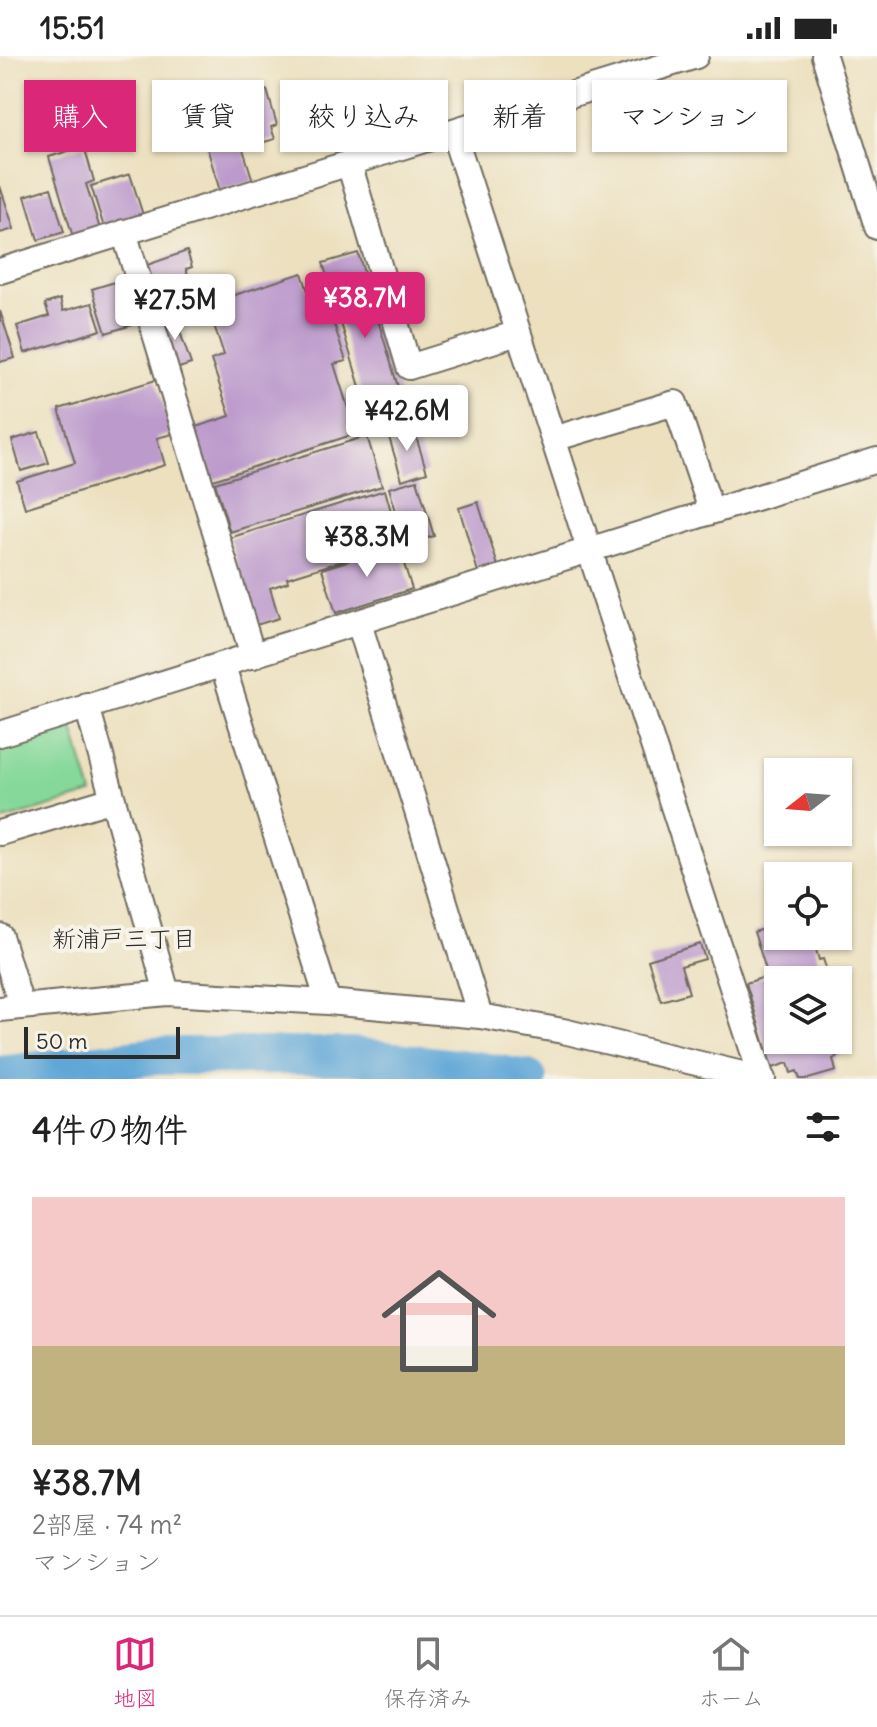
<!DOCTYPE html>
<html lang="ja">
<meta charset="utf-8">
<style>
body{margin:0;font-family:Delius,"Klee One",sans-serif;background:#f6f6f6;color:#222;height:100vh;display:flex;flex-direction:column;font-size:30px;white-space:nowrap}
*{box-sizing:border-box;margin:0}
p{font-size:26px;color:#767676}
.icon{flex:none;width:44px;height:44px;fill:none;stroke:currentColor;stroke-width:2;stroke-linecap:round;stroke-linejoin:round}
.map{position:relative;height:1023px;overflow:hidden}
.drawer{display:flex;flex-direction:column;background:#fff;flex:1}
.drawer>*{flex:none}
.top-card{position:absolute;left:24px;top:24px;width:830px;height:72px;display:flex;gap:16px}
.needle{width:52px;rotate:253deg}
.fabs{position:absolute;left:764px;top:702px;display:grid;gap:16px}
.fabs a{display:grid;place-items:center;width:88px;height:88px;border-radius:0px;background:#fff;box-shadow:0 2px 6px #0004;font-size:40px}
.scale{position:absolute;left:24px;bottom:20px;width:156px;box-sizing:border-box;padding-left:8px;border:4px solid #2b2b2b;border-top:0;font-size:22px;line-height:28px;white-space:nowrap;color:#2b2b2b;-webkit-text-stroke:6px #f7f3e8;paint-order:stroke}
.price{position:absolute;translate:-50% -68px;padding:0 18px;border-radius:8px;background:#fff;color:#222;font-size:26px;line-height:52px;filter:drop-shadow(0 2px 4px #0008)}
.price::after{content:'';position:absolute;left:50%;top:48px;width:24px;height:18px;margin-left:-12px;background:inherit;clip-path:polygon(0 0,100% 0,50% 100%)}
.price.active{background:#db2777;color:#fff}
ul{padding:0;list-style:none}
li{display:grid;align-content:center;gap:16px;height:424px;padding:0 32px}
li+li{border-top:2px solid #e0e0e0}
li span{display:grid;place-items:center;height:248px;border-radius:0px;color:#555}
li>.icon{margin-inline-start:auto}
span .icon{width:144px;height:144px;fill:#fffc;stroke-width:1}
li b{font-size:34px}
h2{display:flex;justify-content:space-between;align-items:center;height:96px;padding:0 32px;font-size:34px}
.chip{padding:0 28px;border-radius:0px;background:#fff;box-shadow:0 2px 6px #0004;font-size:28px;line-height:72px}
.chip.active{background:#db2777;color:#fff}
.status{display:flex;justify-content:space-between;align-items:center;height:56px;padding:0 40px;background:#fff;direction:ltr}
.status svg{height:22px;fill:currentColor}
.menu{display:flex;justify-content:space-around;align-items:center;height:112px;border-top:2px solid #e0e0e0;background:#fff;font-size:22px;color:#767676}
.menu a{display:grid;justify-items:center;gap:4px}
.menu .active{color:#db2777}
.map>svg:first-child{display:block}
.green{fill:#85d89a;stroke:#588262;stroke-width:2}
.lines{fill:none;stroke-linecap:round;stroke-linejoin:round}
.river{stroke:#61a7d7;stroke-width:38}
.building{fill:#bc9acc}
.minor-casing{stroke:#6f6a5f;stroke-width:28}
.minor{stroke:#fff;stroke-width:24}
.labels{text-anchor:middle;stroke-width:8;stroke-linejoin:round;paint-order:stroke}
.neighbourhood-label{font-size:24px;fill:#2b2b2b;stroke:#f7f3e8}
</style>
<div class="status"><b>15:51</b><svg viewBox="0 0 49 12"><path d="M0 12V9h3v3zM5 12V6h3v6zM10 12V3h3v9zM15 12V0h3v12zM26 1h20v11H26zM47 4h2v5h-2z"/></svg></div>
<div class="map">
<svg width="877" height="1023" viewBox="0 0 877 1023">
<rect width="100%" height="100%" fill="#f7f3e8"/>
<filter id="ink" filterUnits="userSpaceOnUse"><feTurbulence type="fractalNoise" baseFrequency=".0125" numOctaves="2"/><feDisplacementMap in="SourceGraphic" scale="16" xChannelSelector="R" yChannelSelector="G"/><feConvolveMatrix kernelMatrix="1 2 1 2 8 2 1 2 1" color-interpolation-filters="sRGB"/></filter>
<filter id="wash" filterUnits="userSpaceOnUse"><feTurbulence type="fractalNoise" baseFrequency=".006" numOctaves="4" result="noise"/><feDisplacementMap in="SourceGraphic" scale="32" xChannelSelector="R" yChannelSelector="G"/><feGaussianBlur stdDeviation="1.8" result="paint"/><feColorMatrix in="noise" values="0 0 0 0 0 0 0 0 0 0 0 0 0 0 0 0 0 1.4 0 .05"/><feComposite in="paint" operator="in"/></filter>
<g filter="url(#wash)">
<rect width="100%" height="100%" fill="#ece0bf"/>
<path class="green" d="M72,669L92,738L0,765V690Z"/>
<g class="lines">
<path class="river" d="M0,1019L154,1000H350L482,1015L528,1023"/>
</g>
<g id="blocks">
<path class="building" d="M267,34L277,69L271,71L275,83L246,91L232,45Z
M229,48L253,125L220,135L197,58Z
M84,90L94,125L86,128L100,173L73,181L49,101Z
M130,118L143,159L104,171L91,130Z
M0,130L14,173L0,177Z
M51,132L64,176L38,184L25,140Z
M187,195L192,211L186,213L194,237L160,248L147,209Z
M358,197L407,361L372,371L323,207Z
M302,217L311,245L325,241L346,305L334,308L348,352L359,349L367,374L210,425L193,372L230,360L211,304L224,299L207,248Z
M118,225L132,269L106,277L92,233Z
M60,243L63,255L92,247L101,274L25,297L17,270L49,260L45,248Z
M0,255L15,302L0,306Z
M174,258L191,308L176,313L159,263Z
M156,324L172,378L157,382L165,409L25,452L17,425L75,407L59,353Z
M413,371L427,416L402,424L388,378Z
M39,376L49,407L21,415L12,384Z
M367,380L382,430L230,476L215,427Z
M417,424L434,480L406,488L389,432Z
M385,434L400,487L287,522L288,526L270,532L279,562L256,569L229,482Z
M478,446L498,510L478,516L459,452Z
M398,489L412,533L336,557L322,513Z
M778,869V880H812L819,904L823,903L830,924H778V984H838V970L844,984L842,997L833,1003L836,1015L808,1023H800L797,1015L791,1017L788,1007L772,1012L746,927L768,920L754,876Z
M700,888L705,903L681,910L689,937L661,945L648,904Z
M849,946L852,958L838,963V950Z"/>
</g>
</g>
<g filter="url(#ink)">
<use href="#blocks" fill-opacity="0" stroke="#6f6a5f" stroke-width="2"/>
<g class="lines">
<g class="minor-casing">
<path id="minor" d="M824,0L877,171
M453,76L762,1023
M349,107L409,311L518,277
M124,176L253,600
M0,215L696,0
M553,383L675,347L711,454
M359,567L480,960
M223,610L328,946
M87,650L167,937
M0,678L877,404
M0,777L113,743
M0,880L21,949
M0,953L167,937L328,946L480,960L563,975L763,1023"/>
</g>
<use href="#minor" class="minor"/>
</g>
</g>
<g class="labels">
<g class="neighbourhood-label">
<text x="124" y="891">新浦戸三丁目</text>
</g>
</g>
</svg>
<div class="fabs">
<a><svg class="needle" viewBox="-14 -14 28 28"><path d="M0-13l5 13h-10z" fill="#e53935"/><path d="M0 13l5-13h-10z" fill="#767676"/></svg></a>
<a><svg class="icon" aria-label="locate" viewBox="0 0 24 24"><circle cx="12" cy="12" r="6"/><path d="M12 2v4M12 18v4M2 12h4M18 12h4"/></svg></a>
<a><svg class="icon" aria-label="layers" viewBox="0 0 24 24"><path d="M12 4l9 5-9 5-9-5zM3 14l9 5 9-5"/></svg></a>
</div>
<div class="scale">50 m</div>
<b class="price active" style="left:365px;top:284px">¥38.7M</b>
<b class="price" style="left:175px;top:286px">¥27.5M</b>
<b class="price" style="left:407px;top:397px">¥42.6M</b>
<b class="price" style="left:367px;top:523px">¥38.3M</b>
<div class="top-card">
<a class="chip active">購入</a>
<a class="chip">賃貸</a>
<a class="chip">絞り込み</a>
<a class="chip">新着</a>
<a class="chip">マンション</a>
</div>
</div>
<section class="drawer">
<h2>4件の物件<svg class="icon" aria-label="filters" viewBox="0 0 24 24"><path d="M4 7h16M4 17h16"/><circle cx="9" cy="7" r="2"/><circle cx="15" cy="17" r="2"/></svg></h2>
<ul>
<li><span style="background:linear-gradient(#f6c9c9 60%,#c2b280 0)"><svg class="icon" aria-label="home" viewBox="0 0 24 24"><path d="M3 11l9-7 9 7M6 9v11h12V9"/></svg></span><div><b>¥38.7M</b><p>2部屋 · 74 m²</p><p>マンション</p></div></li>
</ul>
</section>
<nav class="menu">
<a class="active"><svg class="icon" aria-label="map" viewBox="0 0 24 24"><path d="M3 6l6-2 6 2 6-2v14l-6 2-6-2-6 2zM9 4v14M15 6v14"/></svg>地図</a>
<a><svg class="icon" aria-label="saved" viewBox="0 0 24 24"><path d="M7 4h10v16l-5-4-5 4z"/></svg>保存済み</a>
<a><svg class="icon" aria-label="home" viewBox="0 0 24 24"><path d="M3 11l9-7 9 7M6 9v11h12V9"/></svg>ホーム</a>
</nav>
